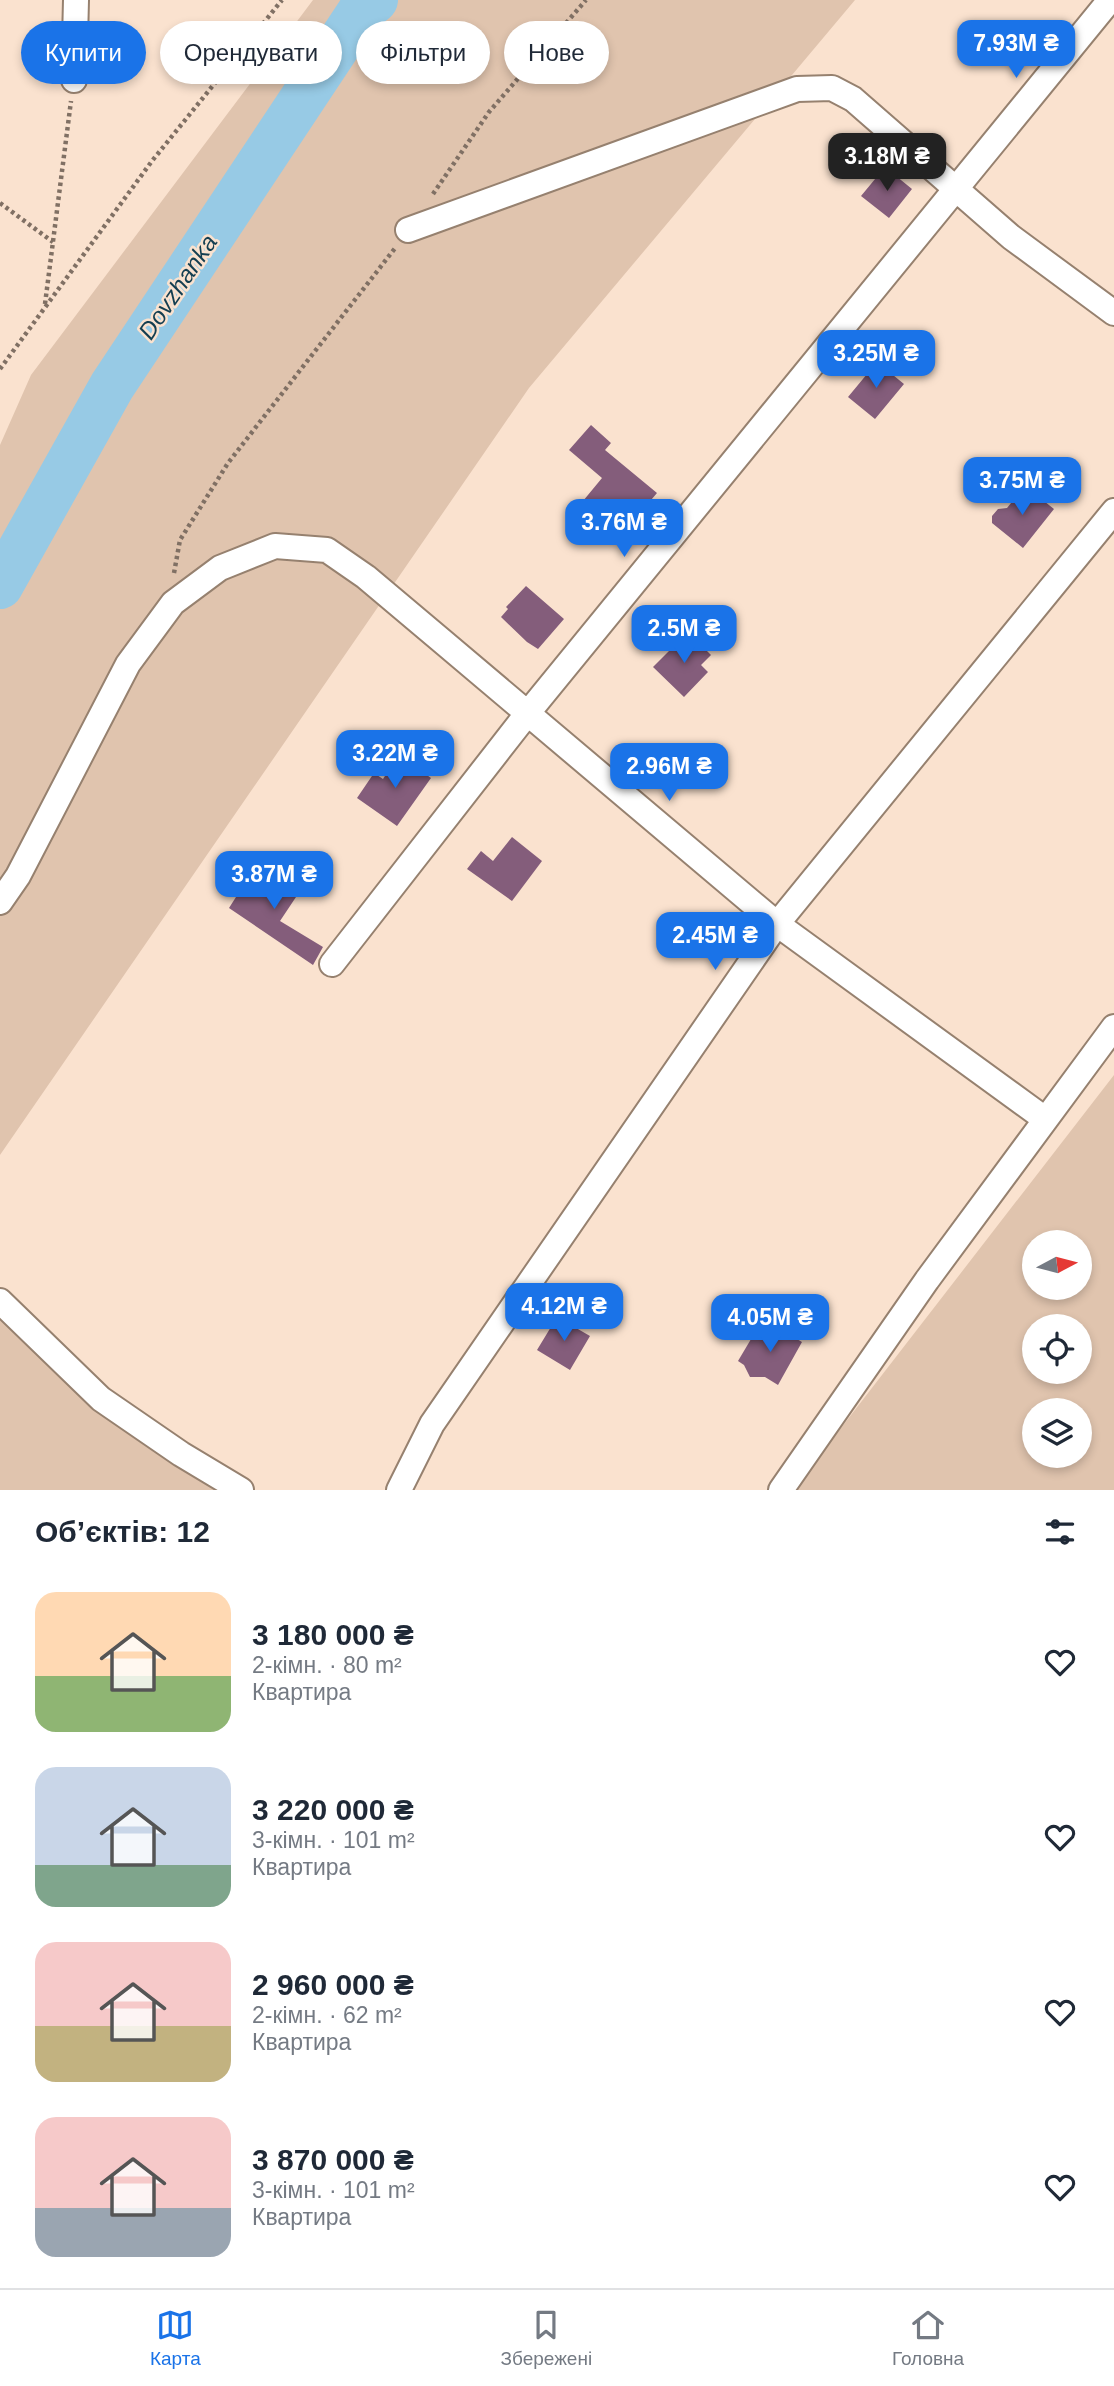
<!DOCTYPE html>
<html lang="uk">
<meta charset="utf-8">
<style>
body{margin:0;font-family:Helvetica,sans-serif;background:#f2f2f3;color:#1f2937;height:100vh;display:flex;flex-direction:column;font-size:26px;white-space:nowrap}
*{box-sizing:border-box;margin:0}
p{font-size:23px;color:#747a83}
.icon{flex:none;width:38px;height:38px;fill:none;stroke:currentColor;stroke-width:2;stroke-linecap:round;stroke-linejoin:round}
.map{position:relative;height:1490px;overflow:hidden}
.panel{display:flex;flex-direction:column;background:#fff;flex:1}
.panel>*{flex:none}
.guide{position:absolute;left:21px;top:21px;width:700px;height:63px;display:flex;gap:14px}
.needle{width:46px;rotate:83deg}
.fabs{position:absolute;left:1022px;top:1230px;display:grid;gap:14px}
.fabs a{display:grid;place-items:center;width:70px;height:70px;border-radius:50%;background:#fff;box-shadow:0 4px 10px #0003;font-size:35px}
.price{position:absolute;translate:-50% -60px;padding:0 16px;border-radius:14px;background:#1a73e8;color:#fff;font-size:23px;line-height:46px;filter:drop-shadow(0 2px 4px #0008)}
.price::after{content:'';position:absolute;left:50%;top:42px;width:21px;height:16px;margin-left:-10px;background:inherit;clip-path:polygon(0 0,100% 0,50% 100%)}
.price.on{background:#222;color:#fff}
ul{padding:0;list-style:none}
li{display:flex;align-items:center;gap:21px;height:175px;padding:0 35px}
li span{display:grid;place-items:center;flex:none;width:196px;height:140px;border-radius:21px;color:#555}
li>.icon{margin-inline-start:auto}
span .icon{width:84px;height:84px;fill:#fffc;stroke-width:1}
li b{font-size:30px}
h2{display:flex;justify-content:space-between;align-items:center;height:84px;padding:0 35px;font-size:30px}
.pill{padding:0 24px;border-radius:32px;background:#fff;box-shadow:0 4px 10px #0003;font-size:24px;line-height:63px}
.pill.on{background:#1a73e8;color:#fff}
.dock{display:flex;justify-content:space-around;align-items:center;height:98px;border-top:2px solid #e0e1e3;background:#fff;font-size:19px;color:#747a83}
.dock a{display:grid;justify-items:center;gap:4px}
.dock .on{color:#1a73e8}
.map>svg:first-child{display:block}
.green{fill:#e0c4ae;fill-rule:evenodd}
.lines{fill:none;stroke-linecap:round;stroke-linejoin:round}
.river{stroke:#97cae5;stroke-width:46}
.building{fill:#845d7b}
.minor-casing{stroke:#96816f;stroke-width:28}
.path{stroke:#807064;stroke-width:4.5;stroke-dasharray:3.5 3.5;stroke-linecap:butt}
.minor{stroke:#fff;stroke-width:24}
.labels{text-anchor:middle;stroke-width:5;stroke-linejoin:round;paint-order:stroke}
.water-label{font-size:24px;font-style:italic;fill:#133e51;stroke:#fae2cf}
</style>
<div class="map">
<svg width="1114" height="1490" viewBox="0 0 1114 1490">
<rect width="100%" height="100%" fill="#fae2cf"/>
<path class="green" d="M313,0H855L529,388L0,1155V445L31,375Z
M1114,1075V1490H793ZM1034,1242H1080V1288H1034ZM1034,1326H1080V1372H1034ZM1034,1410H1080V1456H1034Z
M0,1311L226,1490H0Z"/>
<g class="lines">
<path class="river" d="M0,586L112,386L360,12L375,0"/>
</g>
<path class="building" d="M885,167L912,189L889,218L861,196Z
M877,362L904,384L875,419L848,397Z
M591,425L611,443L605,450L657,493L622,534L583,501L602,478L569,450Z
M1025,486L1054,509L1023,548L992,523V516L998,509L1007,508Z
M526,586L564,619L538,649L527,642L501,617L508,609L506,607Z
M688,632L711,655L701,665L708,672L684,697L653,667Z
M399,755L431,778L397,826L357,798L374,773L383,779Z
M512,837L542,861L512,901L467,869L481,851L493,861Z
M267,864L302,888L280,921L323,947L313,965L229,908L250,875L257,879Z
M557,1317L590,1336L570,1370L537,1350Z
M771,1324L802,1342L778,1385L765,1377H750L744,1365L738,1361L757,1329L766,1334Z"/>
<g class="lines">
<g class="minor-casing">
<path id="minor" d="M74,80L76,0
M408,230L797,89L832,88L853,99L1011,237L1114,313
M0,902L18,876L128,664L173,603L220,568L275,546L327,550L366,577L442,641L777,924L1045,1119
M332,964L527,714L1110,0
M0,1301L101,1399L181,1454L241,1490
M399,1490L432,1424L777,924L1114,511
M781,1490L927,1280L1114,1027"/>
</g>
<path class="path" d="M433,194L489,112L586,0
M0,203L53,242
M45,304L71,101
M0,369L152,161L282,0
M174,573L180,540L228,463L396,247"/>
<use href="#minor" class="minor"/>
</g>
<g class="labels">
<g class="water-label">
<text transform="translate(178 287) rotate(-56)" y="8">Dovzhanka</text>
</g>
</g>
</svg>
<div class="fabs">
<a><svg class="needle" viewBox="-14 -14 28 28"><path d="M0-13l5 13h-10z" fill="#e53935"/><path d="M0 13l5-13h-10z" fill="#747a83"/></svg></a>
<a><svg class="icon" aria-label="locate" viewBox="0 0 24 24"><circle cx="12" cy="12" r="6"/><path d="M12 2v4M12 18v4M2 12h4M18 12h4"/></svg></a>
<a><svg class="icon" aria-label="layers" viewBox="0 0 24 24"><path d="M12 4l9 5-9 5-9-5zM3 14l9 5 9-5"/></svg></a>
</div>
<b class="price" style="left:1016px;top:80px">7.93M ₴</b>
<b class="price on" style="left:887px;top:193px">3.18M ₴</b>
<b class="price" style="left:876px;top:390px">3.25M ₴</b>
<b class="price" style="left:1022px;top:517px">3.75M ₴</b>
<b class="price" style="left:624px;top:559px">3.76M ₴</b>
<b class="price" style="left:684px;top:665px">2.5M ₴</b>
<b class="price" style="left:395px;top:790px">3.22M ₴</b>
<b class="price" style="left:669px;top:803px">2.96M ₴</b>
<b class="price" style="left:274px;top:911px">3.87M ₴</b>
<b class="price" style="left:715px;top:972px">2.45M ₴</b>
<b class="price" style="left:564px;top:1343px">4.12M ₴</b>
<b class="price" style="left:770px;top:1354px">4.05M ₴</b>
<div class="guide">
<a class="pill on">Купити</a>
<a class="pill">Орендувати</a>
<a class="pill">Фільтри</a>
<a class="pill">Нове</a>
</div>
</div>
<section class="panel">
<h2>Об’єктів: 12<svg class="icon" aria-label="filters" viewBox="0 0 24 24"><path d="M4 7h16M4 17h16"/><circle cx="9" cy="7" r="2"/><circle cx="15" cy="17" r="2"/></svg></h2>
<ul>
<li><span style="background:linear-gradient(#ffd9b3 60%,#8fb573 0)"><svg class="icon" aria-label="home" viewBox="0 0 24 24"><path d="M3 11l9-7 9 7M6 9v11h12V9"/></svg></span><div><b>3 180 000 ₴</b><p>2-кімн. · 80 m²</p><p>Квартира</p></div><svg class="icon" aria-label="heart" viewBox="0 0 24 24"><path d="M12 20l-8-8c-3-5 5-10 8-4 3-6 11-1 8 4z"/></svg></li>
<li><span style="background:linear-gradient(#c9d6e8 70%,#7fa58c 0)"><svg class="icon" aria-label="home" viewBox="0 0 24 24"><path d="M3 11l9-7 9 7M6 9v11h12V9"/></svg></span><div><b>3 220 000 ₴</b><p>3-кімн. · 101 m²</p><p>Квартира</p></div><svg class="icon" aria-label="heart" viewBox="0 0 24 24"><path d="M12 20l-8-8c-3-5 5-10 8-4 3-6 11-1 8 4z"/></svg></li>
<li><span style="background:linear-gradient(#f6c9c9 60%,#c2b280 0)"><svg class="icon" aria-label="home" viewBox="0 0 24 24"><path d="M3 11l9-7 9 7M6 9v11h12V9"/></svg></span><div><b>2 960 000 ₴</b><p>2-кімн. · 62 m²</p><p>Квартира</p></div><svg class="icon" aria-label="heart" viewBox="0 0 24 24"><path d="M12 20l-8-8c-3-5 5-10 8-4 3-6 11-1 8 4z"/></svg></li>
<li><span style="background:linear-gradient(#f6c9c9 65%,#9aa5b1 0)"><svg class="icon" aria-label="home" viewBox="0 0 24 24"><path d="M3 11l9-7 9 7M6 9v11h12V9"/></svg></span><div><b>3 870 000 ₴</b><p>3-кімн. · 101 m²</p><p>Квартира</p></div><svg class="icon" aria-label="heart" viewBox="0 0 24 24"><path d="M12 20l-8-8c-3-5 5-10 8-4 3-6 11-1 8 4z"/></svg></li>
</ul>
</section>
<nav class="dock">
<a class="on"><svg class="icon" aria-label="map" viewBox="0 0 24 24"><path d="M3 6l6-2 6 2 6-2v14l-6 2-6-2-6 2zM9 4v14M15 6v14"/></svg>Карта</a>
<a><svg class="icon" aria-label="saved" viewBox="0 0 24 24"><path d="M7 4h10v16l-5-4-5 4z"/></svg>Збережені</a>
<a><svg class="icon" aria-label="home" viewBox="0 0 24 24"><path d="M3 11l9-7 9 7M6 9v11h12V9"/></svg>Головна</a>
</nav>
